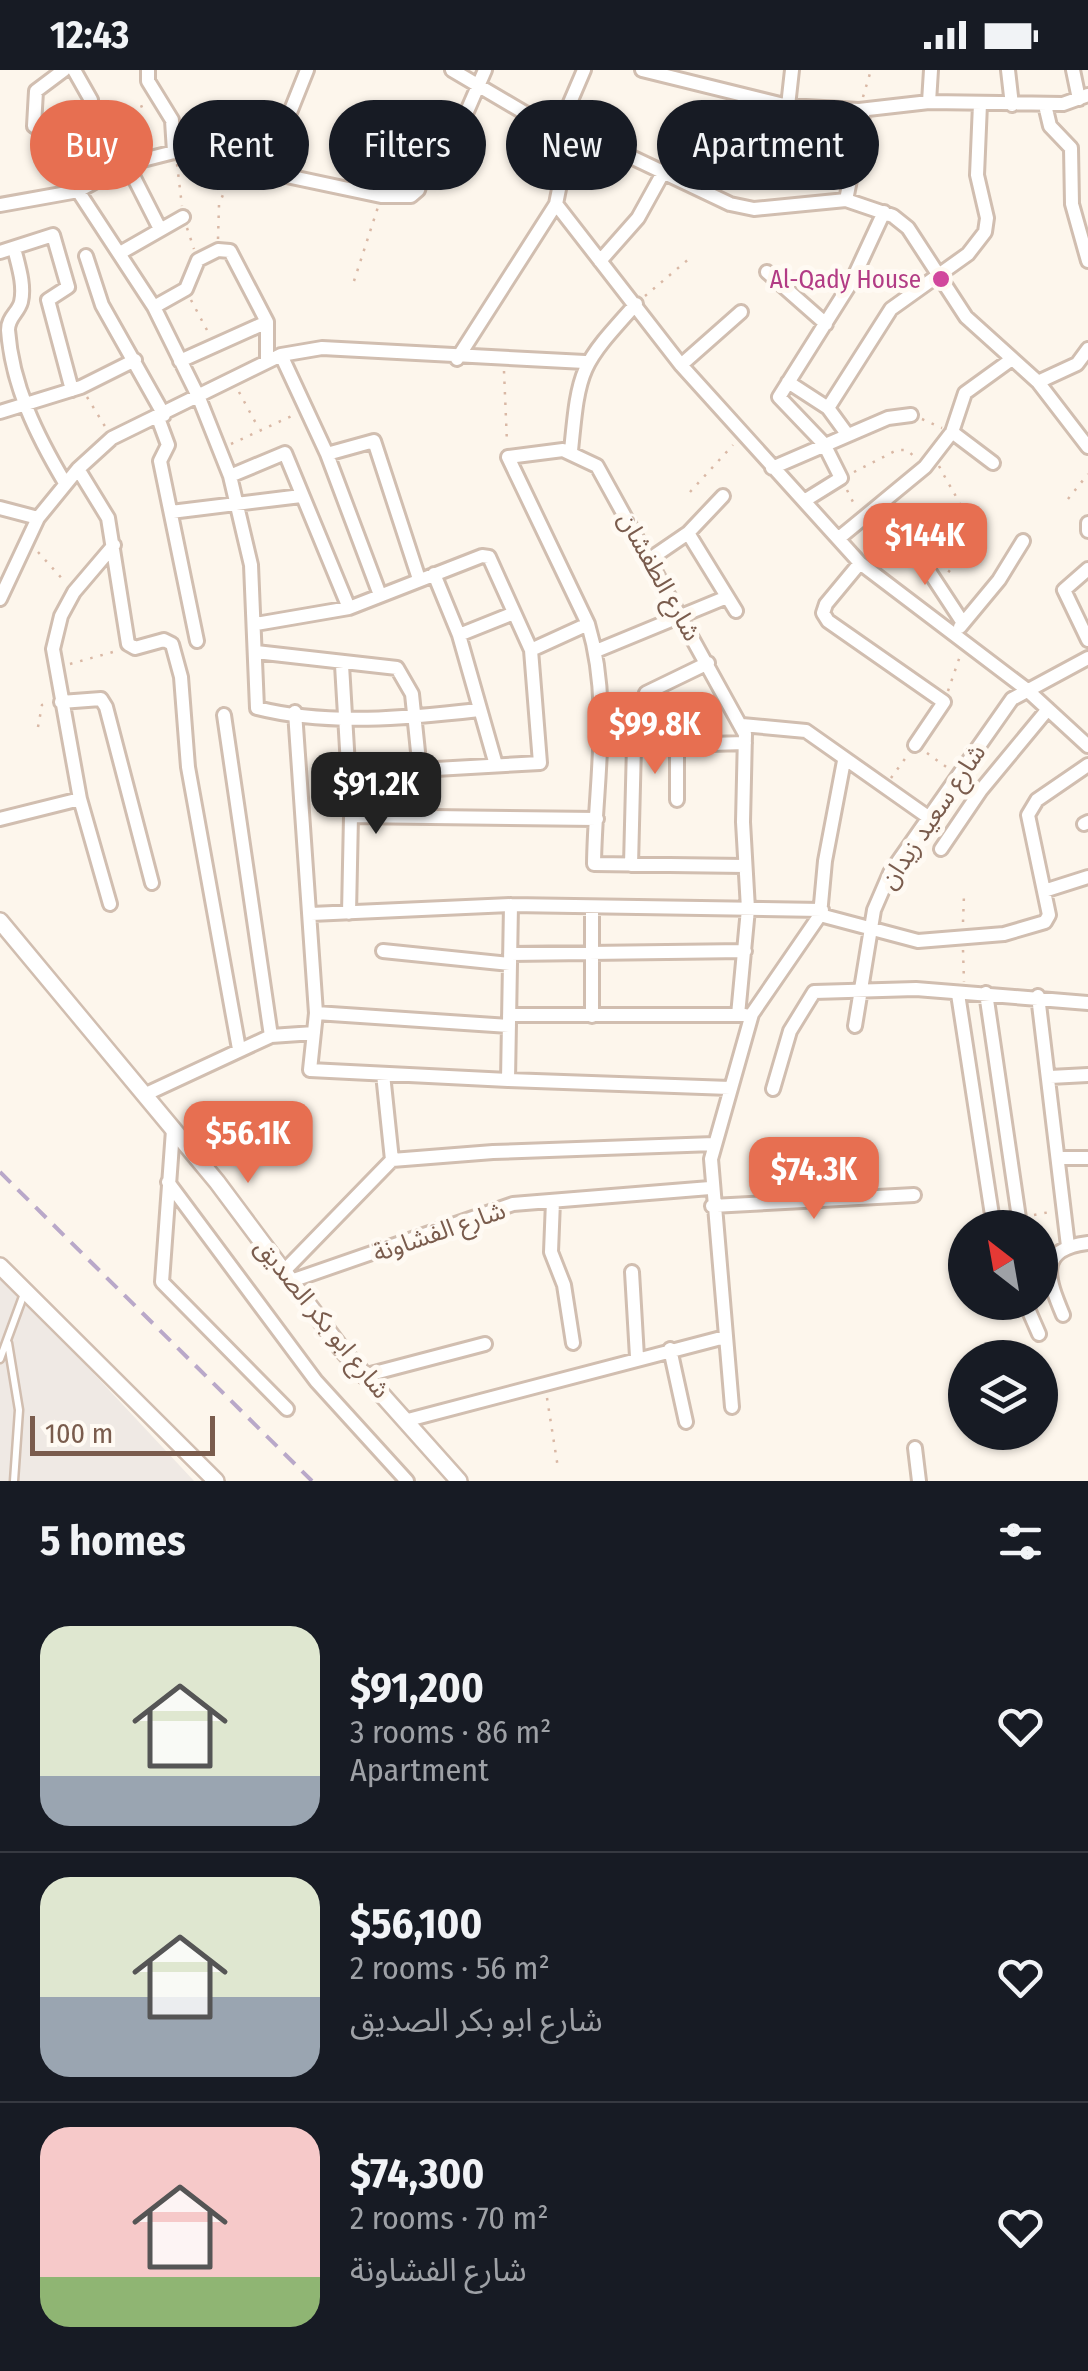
<!DOCTYPE html>
<meta charset="utf-8">
<style>
body{margin:0;font-family:"Fira Sans Condensed","Noto Sans Arabic",sans-serif;background:#242831;color:#f1f3f6;height:100vh;display:flex;flex-direction:column;font-size:38px;white-space:nowrap}
*{box-sizing:border-box;margin:0}
p{font-size:32px;color:#9ea1a6}
.icon{flex:none;width:55px;height:55px;fill:none;stroke:currentColor;stroke-width:2;stroke-linecap:round;stroke-linejoin:round}
.map{position:relative;height:1411px;overflow:hidden}
.sheet{display:flex;flex-direction:column;background:#171b24;flex:1}
.sheet>*{flex:none}
.hud{position:absolute;left:30px;top:30px;width:1030px;height:90px;display:flex;gap:20px}
.needle{width:65px;rotate:329deg}
.buttons{position:absolute;left:948px;top:1140px;display:grid;gap:20px}
.buttons a{display:grid;place-items:center;width:110px;height:110px;border-radius:50%;background:#171b24;box-shadow:0 2px 8px #0004;font-size:50px}
.scale{position:absolute;left:30px;bottom:25px;width:185px;box-sizing:border-box;padding-left:10px;border:5px solid #7a5c4d;border-top:0;font-size:28px;line-height:35px;white-space:nowrap;color:#7a5c4d;-webkit-text-stroke:8px #fffaf3;paint-order:stroke}
.price{position:absolute;translate:-50% -85px;padding:0 22px;border-radius:20px;background:#e76f51;color:#fff;font-size:32px;line-height:65px;filter:drop-shadow(0 2px 5px #0008)}
.price::after{content:'';position:absolute;left:50%;top:60px;width:30px;height:22px;margin-left:-15px;background:inherit;clip-path:polygon(0 0,100% 0,50% 100%)}
.price.on{background:#222;color:#fff}
ul{padding:0;list-style:none}
li{display:flex;align-items:center;gap:30px;height:250px;padding:0 40px}
li+li{border-top:2px solid #363941}
li span{display:grid;place-items:center;flex:none;width:280px;height:200px;border-radius:30px;color:#555}
li>.icon{margin-inline-start:auto}
span .icon{width:120px;height:120px;fill:#fffc;stroke-width:1}
li b{font-size:42px}
h2{display:flex;justify-content:space-between;align-items:center;height:120px;padding:0 40px;font-size:42px}
.tag{padding:0 35px;border-radius:45px;background:#171b24;box-shadow:0 2px 8px #0004;font-size:35px;line-height:90px}
.tag.on{background:#e76f51;color:#fff}
.status{display:flex;justify-content:space-between;align-items:center;height:70px;padding:0 50px;background:#171b24;direction:ltr}
.status svg{height:28px;fill:currentColor}
.map>svg:first-child{display:block}
.industrial{fill:#efe9e4}
.lines{fill:none;stroke-linecap:round;stroke-linejoin:round}
.service-casing{stroke:#d1beb0;stroke-width:11}
.minor-casing{stroke:#d1beb0;stroke-width:18}
.tertiary-casing{stroke:#d1beb0;stroke-width:20}
.path{stroke:#d9b8a5;stroke-width:2.5;stroke-dasharray:2.5 8;stroke-linecap:butt}
.service{stroke:#fff;stroke-width:6}
.minor{stroke:#fff;stroke-width:12}
.tertiary{stroke:#fff;stroke-width:15}
.rail{stroke:#b9a8c9;stroke-width:4;stroke-dasharray:15 10;stroke-linecap:butt}
.hotel-dot{fill:#d1479c;stroke:#fffaf3;stroke-width:4}
.labels{text-anchor:middle;stroke-width:10;stroke-linejoin:round;paint-order:stroke}
.hotel-label{font-size:25px;fill:#b23c85;stroke:#fffaf3;text-anchor:end}
.street-label{font-size:25px;fill:#7a5c4d;stroke:#fffaf3}
</style>
<div class="status"><b>12:43</b><svg viewBox="0 0 49 12"><path d="M0 12V9h3v3zM5 12V6h3v6zM10 12V3h3v9zM15 12V0h3v12zM26 1h20v11H26zM47 4h2v5h-2z"/></svg></div>
<div class="map">
<svg width="1088" height="1411" viewBox="0 0 1088 1411">
<rect width="100%" height="100%" fill="#fdf6ec"/>
<path class="industrial" d="M0,1209L39,1245L194,1411H0Z"/>
<g class="lines">
<g class="service-casing">
<path id="service" d="M8,1273L19,1340L14,1411
M0,1289L25,1221"/>
</g>
<g class="minor-casing">
<path id="minor" d="M64,0L36,21L34,56L108,102
M74,0L91,30
M148,0V11L172,50L174,82
M452,0L569,69L629,86L730,134L754,139L846,130L893,146L908,158L966,247L1038,312L1088,377
M642,0L788,36L859,40L929,32L1063,34L1088,25
M1008,0L1012,35
M1073,0L1079,29
M929,32L931,0
M1045,35L1050,56L1071,78L1072,134L1088,191
M788,36L792,0
M557,63L584,0
M127,94L159,157
M279,101L289,45L307,0
M78,121L154,237L199,328L230,406L251,495L257,638C328,656 408,648 479,640
M846,130L864,40
M556,134L681,295L860,493L1026,619L1088,676
M0,135L78,121L127,94L174,82L381,126H411L418,120L438,56L458,62L485,0
M14,178C18,195 25,215 21,232C18,243 8,247 8,260C12,316 37,366 65,413
M0,182L53,165L68,217L48,230L72,320
M120,183L183,147
M86,186L102,235L164,345
M600,191L638,148L664,101
M767,202L826,254
M154,237L186,219L198,190L218,180L230,181L267,252V291
M281,285L327,384L380,525
M457,289L556,134L569,69
M180,291L267,252
M681,295L741,242
M788,312L828,338L847,364
M1038,312L1077,294L1088,279
M828,338L891,239L968,184L985,162L987,148L977,105L980,34
M0,342L81,317L135,290
M158,348L168,375L160,391L197,571
M952,362L993,393
M571,381C579,297 580,296 636,234
M327,384L374,371L419,509
M772,398L888,348L911,345
M78,399L108,448L128,574L135,578L164,570L172,574L181,607L188,697L239,979
M230,406L285,383L349,538
M804,431L841,408L824,374L779,327L852,211L884,142
M885,434L963,553
M0,438L38,448
M171,442L301,426
M1088,453V461
M688,463L736,541
M839,468L925,397L952,362L965,323L1012,289
M650,489L688,463L723,426
M860,493L826,534L823,543L828,551L944,632L915,675
M1088,499L1064,520L1088,570
M434,504L459,565L496,695
M0,529L38,448L78,399L112,368L281,285L322,278L585,292
M256,554L349,538L482,486L489,487L531,580L540,693L348,704
M960,557L999,510L1023,471
M459,565L514,543
M531,580L588,554
M596,581L727,527
M256,582L397,598L412,624L420,701
M342,595L351,746L349,843
M646,623L708,593
M61,632L101,629L106,637L152,813
M295,642L316,943L310,1000L508,1010
M742,655L806,661L928,747
M677,674V730
M602,677L745,673
M351,746L597,749
M0,749L80,729
M1084,754L1088,752
M941,779L981,720L1048,639
M631,795L634,675
M1044,821L1088,807
M110,834L80,729L53,579L61,546L74,522L114,475
M511,835L508,1010L730,1018
M311,844L511,835L822,840
M820,845L918,871L1004,864L1045,852L1049,845L1028,745L1037,730L1088,695
M383,881L510,894
M510,884L745,881
M986,923L1019,1148
M958,924L994,1158
M1038,926L1068,1176
M316,943L509,956
M509,945H745
M738,945L748,839L743,752L745,664L597,396L563,380L508,387L588,554C612,634 595,712 594,794L745,796
M592,946V839
M855,956L874,840L890,803L1012,629L1088,588
M271,966L314,963
M1050,1007L1088,1005
M773,1019L790,961L814,922L916,919L1088,933
M144,1025L271,966L224,645
M173,1060L162,1212L287,1339
M1059,1088H1088
M392,1090L493,1082L714,1074
M168,1112L316,1311L407,1411
M553,1131L551,1182L564,1215L573,1273
M712,1136L914,1125
M284,1201L392,1090L383,1004
M632,1202L637,1287
M291,1211L513,1134L710,1118
M1025,1232L1039,1264
M1063,1245C1048,1209 1036,1179 1088,1173
M670,1279L686,1352
M363,1306L485,1274
M732,1337L711,1089L752,944L820,845L825,791L844,691
M408,1350L725,1267
M915,1378L919,1411"/>
</g>
<g class="tertiary-casing">
<path id="tertiary" d="M0,851L217,1112L343,1281L459,1411
M0,1196L216,1411"/>
</g>
<path class="path" d="M863,27L871,0
M97,39L105,51L150,33
M416,42L428,50
M470,65L489,69
M177,94L182,136
M187,158L194,179
M218,169L219,135L229,109
M354,211L378,137
M645,226L690,188
M191,230L208,262
M504,301L507,373
M239,322L259,359
M87,327L106,358
M922,349L942,358
M231,374L296,344
M939,396C964,444 984,457 947,504
M854,402L897,380H907L917,389
M847,420L855,436
M690,422L733,375
M1068,429L1088,404
M38,482L66,513
M70,594L120,580
M948,621L960,586
M38,657L42,635L49,634
M927,683L949,699
M891,708L907,686
M963,852L964,825
M963,880L964,912
M1034,1145L1050,1142
M547,1328L558,1398"/>
<use href="#service" class="service"/>
<use href="#minor" class="minor"/>
<use href="#tertiary" class="tertiary"/>
<path class="rail" d="M0,1102L312,1411"/>
</g>
<circle class="hotel-dot" cx="941" cy="209" r="10"/>
<g class="labels">
<g class="hotel-label">
<text x="921" y="218">Al-Qady House</text>
</g>
<g class="street-label">
<text transform="translate(660 506) rotate(61)" y="9">شارع الطفشان</text>
<text transform="translate(932 746) rotate(-56)" y="9">شارع سعيد زيدان</text>
<text transform="translate(439 1161) rotate(-19)" y="9">شارع الفشاونة</text>
<text transform="translate(323 1248) rotate(51)" y="9">شارع ابو بكر الصديق</text>
</g>
</g>
</svg>
<div class="buttons">
<a><svg class="needle" viewBox="-14 -14 28 28"><path d="M0-13l5 13h-10z" fill="#e53935"/><path d="M0 13l5-13h-10z" fill="#9ea1a6"/></svg></a>
<a><svg class="icon" aria-label="layers" viewBox="0 0 24 24"><path d="M12 4l9 5-9 5-9-5zM3 14l9 5 9-5"/></svg></a>
</div>
<div class="scale">100 m</div>
<b class="price" style="left:925px;top:518px">$144K</b>
<b class="price" style="left:655px;top:707px">$99.8K</b>
<b class="price on" style="left:376px;top:767px">$91.2K</b>
<b class="price" style="left:248px;top:1116px">$56.1K</b>
<b class="price" style="left:814px;top:1152px">$74.3K</b>
<div class="hud">
<a class="tag on">Buy</a>
<a class="tag">Rent</a>
<a class="tag">Filters</a>
<a class="tag">New</a>
<a class="tag">Apartment</a>
</div>
</div>
<section class="sheet">
<h2>5 homes<svg class="icon" aria-label="filters" viewBox="0 0 24 24"><path d="M4 7h16M4 17h16"/><circle cx="9" cy="7" r="2"/><circle cx="15" cy="17" r="2"/></svg></h2>
<ul>
<li><span style="background:linear-gradient(#dfe7d0 75%,#9aa5b1 0)"><svg class="icon" aria-label="home" viewBox="0 0 24 24"><path d="M3 11l9-7 9 7M6 9v11h12V9"/></svg></span><div><b>$91,200</b><p>3 rooms · 86 m²</p><p>Apartment</p></div><svg class="icon" aria-label="heart" viewBox="0 0 24 24"><path d="M12 20l-8-8c-3-5 5-10 8-4 3-6 11-1 8 4z"/></svg></li>
<li><span style="background:linear-gradient(#dfe7d0 60%,#9aa5b1 0)"><svg class="icon" aria-label="home" viewBox="0 0 24 24"><path d="M3 11l9-7 9 7M6 9v11h12V9"/></svg></span><div><b>$56,100</b><p>2 rooms · 56 m²</p><p>شارع ابو بكر الصديق</p></div><svg class="icon" aria-label="heart" viewBox="0 0 24 24"><path d="M12 20l-8-8c-3-5 5-10 8-4 3-6 11-1 8 4z"/></svg></li>
<li><span style="background:linear-gradient(#f6c9c9 75%,#8fb573 0)"><svg class="icon" aria-label="home" viewBox="0 0 24 24"><path d="M3 11l9-7 9 7M6 9v11h12V9"/></svg></span><div><b>$74,300</b><p>2 rooms · 70 m²</p><p>شارع الفشاونة</p></div><svg class="icon" aria-label="heart" viewBox="0 0 24 24"><path d="M12 20l-8-8c-3-5 5-10 8-4 3-6 11-1 8 4z"/></svg></li>
</ul>
</section>
